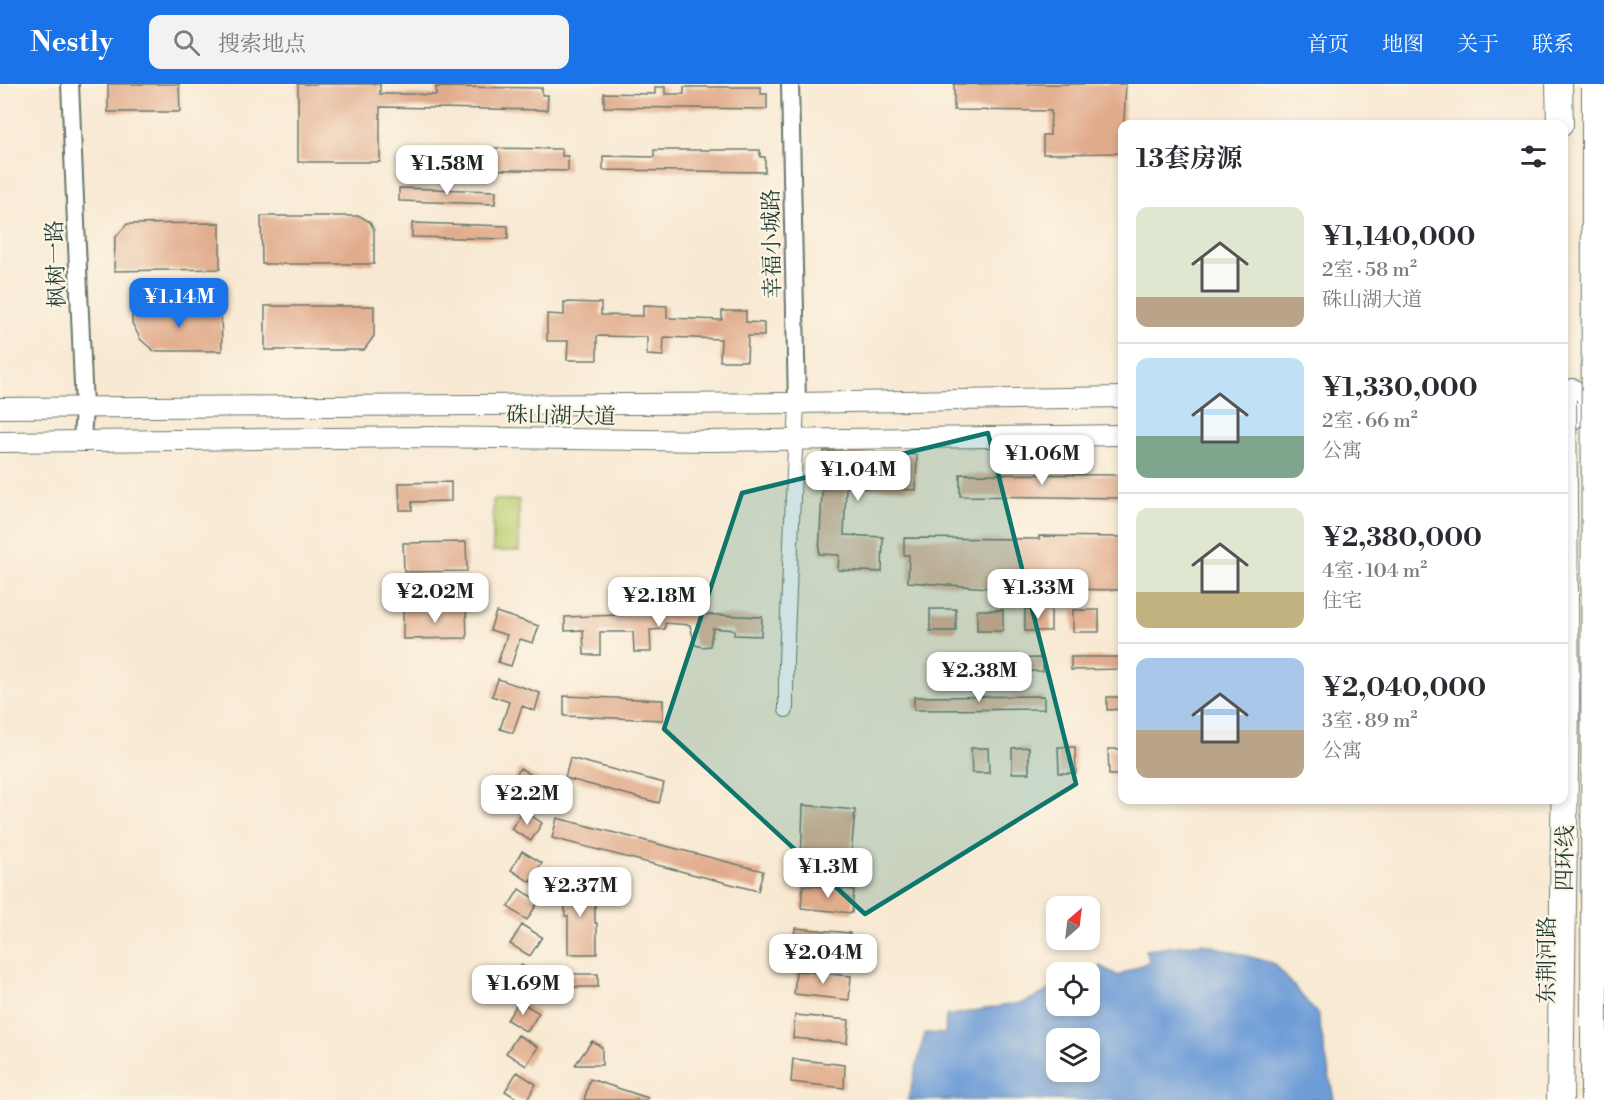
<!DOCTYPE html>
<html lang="zh">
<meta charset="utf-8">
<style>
body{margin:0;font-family:"Libre Bodoni","Noto Serif SC",serif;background:#f2f2f3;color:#2b2b33;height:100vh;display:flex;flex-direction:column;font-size:22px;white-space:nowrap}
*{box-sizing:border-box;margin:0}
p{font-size:20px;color:#7c7c81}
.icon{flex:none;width:33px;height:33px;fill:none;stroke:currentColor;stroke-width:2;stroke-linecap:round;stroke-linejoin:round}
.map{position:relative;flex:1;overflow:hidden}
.details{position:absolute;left:1118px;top:36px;width:450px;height:684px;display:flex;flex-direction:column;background:#fff;border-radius:12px;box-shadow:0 3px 9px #0003}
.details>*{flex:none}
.needle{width:39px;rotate:28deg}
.controls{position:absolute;left:1046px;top:812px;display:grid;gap:12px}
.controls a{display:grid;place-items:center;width:54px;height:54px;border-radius:12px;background:#fff;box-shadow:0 3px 9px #0003;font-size:30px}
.price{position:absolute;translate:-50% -51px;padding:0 14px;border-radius:12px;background:#fff;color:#222;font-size:20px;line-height:39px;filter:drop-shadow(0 2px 3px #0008)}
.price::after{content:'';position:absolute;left:50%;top:36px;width:18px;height:14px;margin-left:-9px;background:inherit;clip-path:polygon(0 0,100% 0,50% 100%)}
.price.selected{background:#1a73e8;color:#fff}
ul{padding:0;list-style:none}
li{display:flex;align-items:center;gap:18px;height:150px;padding:0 18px}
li+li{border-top:2px solid #e1e1e2}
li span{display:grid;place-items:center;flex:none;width:168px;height:120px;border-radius:12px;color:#555}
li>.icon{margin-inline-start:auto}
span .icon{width:72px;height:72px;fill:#fffc;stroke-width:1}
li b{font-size:26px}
h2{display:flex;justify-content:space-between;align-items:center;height:72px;padding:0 18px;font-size:26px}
header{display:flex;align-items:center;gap:36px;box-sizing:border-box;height:84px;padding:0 30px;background:#1a73e8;color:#fff}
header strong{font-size:28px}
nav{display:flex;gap:33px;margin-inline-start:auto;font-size:21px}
.search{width:420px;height:54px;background:#f2f2f3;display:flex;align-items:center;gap:15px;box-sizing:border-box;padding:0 21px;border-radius:12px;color:#7c7c81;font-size:22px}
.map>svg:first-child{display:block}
.green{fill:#bccf73;stroke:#6e8654;stroke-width:1.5}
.water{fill:#6e9dd7;stroke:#466d86;stroke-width:1.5;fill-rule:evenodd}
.building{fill:#e1ac8c}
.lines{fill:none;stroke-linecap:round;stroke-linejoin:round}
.minor-casing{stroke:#6b796c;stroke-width:16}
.tertiary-casing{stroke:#6b796c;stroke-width:20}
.secondary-casing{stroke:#6b796c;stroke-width:22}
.motorway-casing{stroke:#6b796c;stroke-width:28}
.minor{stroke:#fff;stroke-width:14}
.tertiary{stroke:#fff;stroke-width:16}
.secondary{stroke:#fff;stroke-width:20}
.motorway{stroke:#fff;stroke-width:26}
.motorway-bridge-casing{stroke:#6b796c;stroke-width:28;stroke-linecap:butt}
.motorway-bridge{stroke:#fff;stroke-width:26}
.marked{fill:#0f766e;fill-opacity:0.2;stroke:#0f766e;stroke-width:4.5;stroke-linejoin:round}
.labels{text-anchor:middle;stroke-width:4.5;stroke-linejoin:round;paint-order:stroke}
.street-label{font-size:22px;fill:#1f3d34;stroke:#fcf5e5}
</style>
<header>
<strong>Nestly</strong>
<div class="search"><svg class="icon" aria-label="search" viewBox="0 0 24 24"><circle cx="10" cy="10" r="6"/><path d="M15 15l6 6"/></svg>搜索地点</div>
<nav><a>首页</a><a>地图</a><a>关于</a><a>联系</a></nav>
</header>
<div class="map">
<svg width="1604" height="1016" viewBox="0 0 1604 1016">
<rect width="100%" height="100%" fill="#fcf5e5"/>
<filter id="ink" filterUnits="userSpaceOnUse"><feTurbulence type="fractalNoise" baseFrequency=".0167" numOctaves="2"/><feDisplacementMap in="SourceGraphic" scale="12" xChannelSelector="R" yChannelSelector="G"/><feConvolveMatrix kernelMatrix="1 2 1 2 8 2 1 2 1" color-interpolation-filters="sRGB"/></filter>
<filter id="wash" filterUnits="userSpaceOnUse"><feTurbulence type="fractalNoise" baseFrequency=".008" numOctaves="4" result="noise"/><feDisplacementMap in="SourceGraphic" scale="24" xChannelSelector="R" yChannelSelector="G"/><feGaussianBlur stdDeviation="1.35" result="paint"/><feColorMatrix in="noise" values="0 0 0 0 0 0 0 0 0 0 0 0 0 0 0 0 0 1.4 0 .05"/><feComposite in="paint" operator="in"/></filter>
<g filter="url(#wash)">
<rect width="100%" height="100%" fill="#f8e9d3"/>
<path class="green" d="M493,416H519V467H493Z"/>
<path class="water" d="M1202,859L1275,880L1318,931L1334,1016H908L925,949L945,950L946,932L1025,918L1056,903V921H1089L1088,888L1101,882L1118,892L1150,877L1145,866ZM1056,954H1089V987H1056Z"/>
<g id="blocks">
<path class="building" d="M108,0H179L180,28H108Z
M298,0H380V10H409L436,11V3L542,4V11H548L547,26L380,23V78H298Z
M954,0H1126L1122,69L1043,70V51H1050L1051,27L954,26Z
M655,3H665V10H684V3H761V10H767V25L604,23V9L655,10Z
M457,64H466V71H485L486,64L562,65V72H568V87L405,84V70L456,71Z
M654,66H760V73H765V88L603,86V72L654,73Z
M399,104L496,107L495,120L399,117Z
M261,132H360L370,138L374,146V180H262Z
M220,139V185L114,187L115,154L127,140Z
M412,139L508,142V155L412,153Z
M564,218L601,219V231L643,232V221L667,222V234L722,236V227H746V238L764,239V252H748L747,277H720L721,255L664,253L663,272L647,271V253L597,252V276H567L568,257H547V230L564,231Z
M265,222H374V252L364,266H265Z
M132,224H221L222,267H154L141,256L132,239Z
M824,367L917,371L916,406L846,403L844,451L883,453L882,488L838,486L839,471L819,470Z
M960,390L1122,391V414L960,412Z
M451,398V417L412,418V426H400L399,399Z
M1039,452L1122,453V506L989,504L908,498L909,471H904V454L1039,455Z
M466,458L467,487L404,488L403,459Z
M466,525L467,554L403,555V526Z
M930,525H956V547H930Z
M1025,525H1051V547H1025Z
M977,526H1003V547H977Z
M1073,526H1099V548H1073Z
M496,528L539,542L533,559L520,555L511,582L498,578L507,551L490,546Z
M677,529L762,533L761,552L734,551V546L713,544L710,562L702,563L695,561L690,541L665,539V545L650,546L651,568H634L633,548H600V571H584L583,546L565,547V533Z
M1071,573H1122V585L1071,586Z
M1043,574V587L965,588V593H952V575Z
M498,595L540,609L535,627L522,622L513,649L500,645L509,618L492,612Z
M564,612L663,616V636L564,632Z
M1044,612V625L914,626V613Z
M1107,613H1122V625L1107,626Z
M1029,663V689H1012V664Z
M1058,663H1075L1076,689H1059Z
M971,664H988L989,689H972Z
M1108,665H1122V691H1109Z
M570,674L664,699L659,719L565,694Z
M520,684L540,696L528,715L509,703Z
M803,721L855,726L850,784L801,779Z
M523,726L542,739L531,757L511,745Z
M557,734L763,787L758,807L552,754Z
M522,767L542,779L530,798L511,786Z
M560,798H590V819H595V839H597V870H568V832H565V811H560Z
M803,801L854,806L852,829L801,824Z
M519,805L539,817L527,836L508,823Z
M522,841L542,853L530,872L510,860Z
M795,844L850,849L848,872L793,867Z
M521,881L541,894L529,912L509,900Z
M796,887L851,892L849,916L794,910Z
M568,890H598V903H568Z
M519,917L539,929L527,948L507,936Z
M795,931L849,936L847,959L793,954Z
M518,951L538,963L526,982L506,969Z
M592,957L602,963V981H575Z
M793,975L845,981L844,1004L791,998Z
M517,988L536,1000L527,1016H519L505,1007Z
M590,995L648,1014L647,1016H584Z"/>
</g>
</g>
<g filter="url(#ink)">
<use href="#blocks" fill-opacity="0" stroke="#6b796c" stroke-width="1.5"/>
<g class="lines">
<g class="minor-casing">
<path id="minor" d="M786,626V576L797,319"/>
</g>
<g class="tertiary-casing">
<path id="tertiary" d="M70,0L84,323L82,357
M790,0L797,319"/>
</g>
<g class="secondary-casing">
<path id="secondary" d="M0,324L797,319L1122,313
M1573,335V305
M0,358L424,353L711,357L1122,351"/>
</g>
<g class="motorway-casing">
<path id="motorway" d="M1559,0L1560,40"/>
</g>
<use href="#minor" class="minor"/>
<use href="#tertiary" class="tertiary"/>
<use href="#secondary" class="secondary"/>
<use href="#motorway" class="motorway"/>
<g class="motorway-bridge-casing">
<path id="motorway-bridge" d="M1560,1016L1566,616L1563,316
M1594,1016L1595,0"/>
</g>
<use href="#motorway-bridge" class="motorway-bridge"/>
</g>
</g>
<path class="marked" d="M988,349L1076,700L865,830L664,645L742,409Z"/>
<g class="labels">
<g class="street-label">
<text transform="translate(771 160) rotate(-91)" y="8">幸福小城路</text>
<text transform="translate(55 180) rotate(-92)" y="8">枫树一路</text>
<text transform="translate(561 331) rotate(1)" y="8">硃山湖大道</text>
<text transform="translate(1564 774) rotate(-89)" y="8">四环线</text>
<text transform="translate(1546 876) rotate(-90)" y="8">东荆河路</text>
</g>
</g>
</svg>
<div class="controls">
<a><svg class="needle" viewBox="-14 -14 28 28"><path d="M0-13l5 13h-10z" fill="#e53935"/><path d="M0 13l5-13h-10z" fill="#7c7c81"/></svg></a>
<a><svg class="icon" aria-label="locate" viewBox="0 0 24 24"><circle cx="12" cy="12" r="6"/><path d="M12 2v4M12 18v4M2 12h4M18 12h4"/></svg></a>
<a><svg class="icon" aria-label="layers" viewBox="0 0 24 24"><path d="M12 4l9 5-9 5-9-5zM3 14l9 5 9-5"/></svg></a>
</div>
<b class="price" style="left:447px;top:112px">¥1.58M</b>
<b class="price selected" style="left:179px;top:245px">¥1.14M</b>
<b class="price" style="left:1042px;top:402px">¥1.06M</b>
<b class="price" style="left:858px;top:418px">¥1.04M</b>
<b class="price" style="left:1038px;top:536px">¥1.33M</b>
<b class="price" style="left:435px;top:540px">¥2.02M</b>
<b class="price" style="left:659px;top:544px">¥2.18M</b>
<b class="price" style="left:979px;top:619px">¥2.38M</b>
<b class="price" style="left:527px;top:742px">¥2.2M</b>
<b class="price" style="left:828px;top:815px">¥1.3M</b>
<b class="price" style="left:580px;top:834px">¥2.37M</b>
<b class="price" style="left:823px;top:901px">¥2.04M</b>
<b class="price" style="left:523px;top:932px">¥1.69M</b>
<section class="details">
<h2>13套房源<svg class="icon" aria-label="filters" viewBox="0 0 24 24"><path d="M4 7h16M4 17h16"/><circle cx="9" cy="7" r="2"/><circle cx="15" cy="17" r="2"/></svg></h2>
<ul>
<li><span style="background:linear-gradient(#dfe7d0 75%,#b9a48a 0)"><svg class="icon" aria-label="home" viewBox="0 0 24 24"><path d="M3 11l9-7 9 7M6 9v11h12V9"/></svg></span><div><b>¥1,140,000</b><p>2室 · 58 m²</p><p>硃山湖大道</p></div></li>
<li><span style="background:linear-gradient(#bfe0f5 65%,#7fa58c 0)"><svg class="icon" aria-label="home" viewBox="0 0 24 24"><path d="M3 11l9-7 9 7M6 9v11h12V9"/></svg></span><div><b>¥1,330,000</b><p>2室 · 66 m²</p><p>公寓</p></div></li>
<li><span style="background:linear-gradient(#dfe7d0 70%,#c2b280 0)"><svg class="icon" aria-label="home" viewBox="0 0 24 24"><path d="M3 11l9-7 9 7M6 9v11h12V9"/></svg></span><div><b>¥2,380,000</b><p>4室 · 104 m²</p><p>住宅</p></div></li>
<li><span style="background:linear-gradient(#a9c7e8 60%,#b9a48a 0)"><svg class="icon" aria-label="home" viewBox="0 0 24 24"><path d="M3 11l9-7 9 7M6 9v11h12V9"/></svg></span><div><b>¥2,040,000</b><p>3室 · 89 m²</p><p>公寓</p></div></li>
</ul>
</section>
</div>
